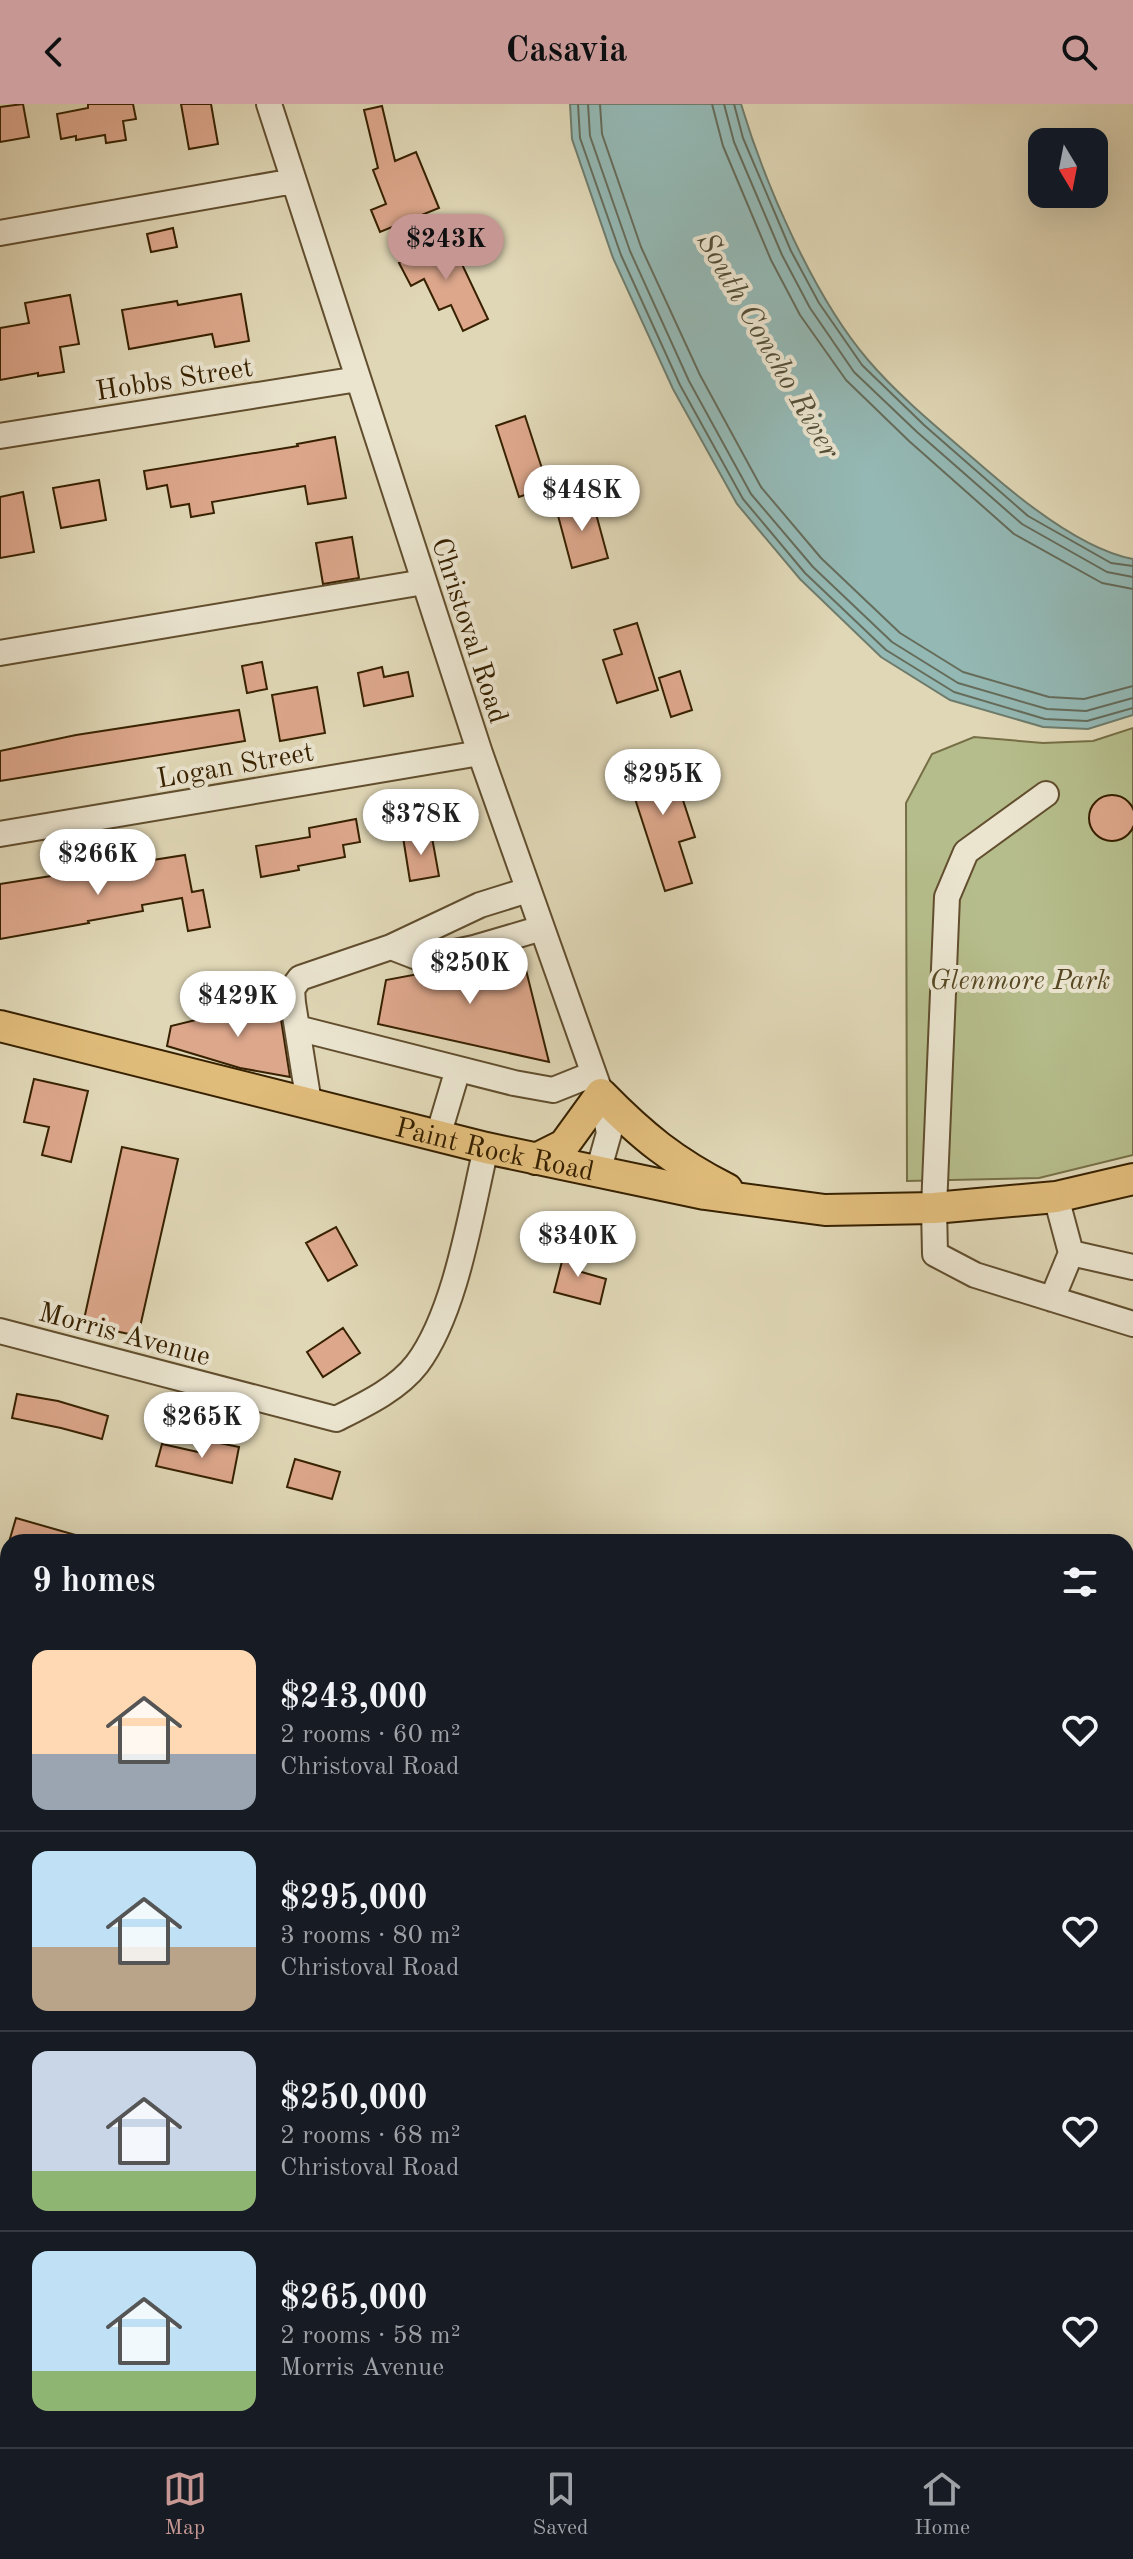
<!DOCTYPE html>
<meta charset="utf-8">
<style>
body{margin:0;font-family:"Old Standard TT",serif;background:#20242c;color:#f1f3f6;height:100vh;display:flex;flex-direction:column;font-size:30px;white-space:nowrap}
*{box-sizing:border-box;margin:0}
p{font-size:26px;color:#9ea1a6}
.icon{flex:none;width:44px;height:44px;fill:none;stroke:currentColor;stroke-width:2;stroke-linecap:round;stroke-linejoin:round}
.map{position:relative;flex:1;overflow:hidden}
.sheet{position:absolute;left:0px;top:1430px;width:1134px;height:914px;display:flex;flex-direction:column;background:#171b24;border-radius:24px 24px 0 0;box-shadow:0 8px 32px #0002}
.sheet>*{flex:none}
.needle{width:52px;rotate:170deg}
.tools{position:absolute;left:1028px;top:24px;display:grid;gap:16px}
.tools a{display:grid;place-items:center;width:80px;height:80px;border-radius:16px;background:#171b24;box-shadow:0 8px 32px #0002;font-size:40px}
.price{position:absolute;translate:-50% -68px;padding:0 18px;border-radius:28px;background:#fff;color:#222;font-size:26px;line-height:52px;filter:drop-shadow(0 2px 4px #0008)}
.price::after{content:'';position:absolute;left:50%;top:48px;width:24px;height:18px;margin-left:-12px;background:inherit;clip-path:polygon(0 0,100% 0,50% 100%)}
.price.active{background:#c59692;color:#111}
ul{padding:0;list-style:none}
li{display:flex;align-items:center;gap:24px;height:200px;padding:0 32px}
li+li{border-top:2px solid #363941}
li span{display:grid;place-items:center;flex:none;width:224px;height:160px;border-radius:16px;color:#555}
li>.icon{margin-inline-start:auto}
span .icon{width:96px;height:96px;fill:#fffc;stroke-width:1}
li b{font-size:34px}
h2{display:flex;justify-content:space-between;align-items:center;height:96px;padding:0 32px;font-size:34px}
header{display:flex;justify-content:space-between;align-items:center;height:104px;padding:0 32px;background:#c59692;color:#111;font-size:36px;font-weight:700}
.tabs{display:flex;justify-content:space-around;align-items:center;height:112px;border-top:2px solid #363941;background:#171b24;font-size:22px;color:#9ea1a6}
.tabs a{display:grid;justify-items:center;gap:4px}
.tabs .active{color:#c59692}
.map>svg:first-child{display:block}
.green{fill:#b6bd8c;stroke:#766f46;stroke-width:2}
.water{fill:#94b8b4;stroke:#6f7c6c;stroke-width:2}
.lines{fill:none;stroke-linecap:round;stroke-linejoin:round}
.shore{stroke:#666c5a;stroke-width:2}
.building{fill:#dda78c;stroke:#372100;stroke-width:2}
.minor-casing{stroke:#614e2e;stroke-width:28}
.major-casing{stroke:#372100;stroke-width:34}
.minor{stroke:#ebe5d0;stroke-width:24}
.major{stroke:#e0bc7b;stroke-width:30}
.labels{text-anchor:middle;stroke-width:8;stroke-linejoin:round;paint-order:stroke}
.street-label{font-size:28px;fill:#372100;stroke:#ebe5d0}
.park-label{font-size:28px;font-style:italic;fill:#574823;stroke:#ebe5d0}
.water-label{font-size:30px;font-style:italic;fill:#534e36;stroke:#ebe5d0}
</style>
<header><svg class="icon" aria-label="back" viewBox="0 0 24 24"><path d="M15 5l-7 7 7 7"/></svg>Casavia<svg class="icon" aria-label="search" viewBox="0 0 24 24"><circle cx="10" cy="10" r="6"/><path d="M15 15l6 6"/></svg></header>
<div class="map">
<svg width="1133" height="2343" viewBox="0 0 1133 2343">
<rect width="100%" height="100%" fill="#e0d7b6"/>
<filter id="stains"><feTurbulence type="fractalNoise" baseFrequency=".0025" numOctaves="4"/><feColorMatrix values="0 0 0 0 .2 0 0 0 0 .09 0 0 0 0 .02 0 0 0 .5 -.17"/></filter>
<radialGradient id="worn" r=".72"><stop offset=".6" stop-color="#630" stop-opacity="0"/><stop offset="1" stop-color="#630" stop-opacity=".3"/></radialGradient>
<path class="green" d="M1133,624V1051L1039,1074L907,1077L906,699L932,650L974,633L1043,639L1093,637Z"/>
<path class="water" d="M570,0H741C765,80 814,193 868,256C903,297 948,332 989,368C1026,400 1084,446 1133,455V611L1088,625L1043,623L950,596L881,553L800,475L737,400L673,285L613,154L572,35Z"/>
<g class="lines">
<path class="shore" d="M578,0L580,34L621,151L680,281L743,395L805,469L886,546L954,588L1045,615L1087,617L1133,604
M588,0L590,32L630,147L689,277L751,390L813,463L892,538L958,579L1047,605L1086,607L1133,594
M600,0L602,30L641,143L700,271L761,383L821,454L900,529L963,568L1049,593L1084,595L1133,582
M712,0L723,42L771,156L800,211L846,276L909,337L1014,430L1102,479L1133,485
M724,0L734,38L782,151L810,204L854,268L917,328L1022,420L1107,468L1133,473
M734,0L743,34L791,147L819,199L862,261L924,321L1028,412L1111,459L1133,462"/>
</g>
<path class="building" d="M23,0L29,33L0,38V3Z
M88,0H133L136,15L123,17L126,36L106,39L105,31L76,36V32L61,35L57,10L88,4Z
M181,0H211L218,40L189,45Z
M382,2L395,57L416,48L439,104L380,128L371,106L386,100L373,66L378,64L364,6Z
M173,124L177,143L151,148L147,130Z
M450,135L488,215L463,227L451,201L439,206L424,175L411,182L399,159Z
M241,190L249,237L215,243L212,230L129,245L122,206L177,197L178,201Z
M70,191L79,240L60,243L64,268L38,272V269L0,276V224L29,219L25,199Z
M525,312L548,383L519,393L496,322Z
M335,333L346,394L308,400L305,382L212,398L214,409L191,413L189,400L171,403L167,381L147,385L144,367L298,342L297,340Z
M99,376L106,416L61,424L53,384Z
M23,388L34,448L0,454V393Z
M592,395L608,454L572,464L556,404Z
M352,433L359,474L323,480L316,439Z
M637,519L658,586L617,599L603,556L622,550L614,526Z
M262,558L267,585L247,589L242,562Z
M382,563L384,573L408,568L413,592L364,602L358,569Z
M680,567L692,606L671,613L659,574Z
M317,583L325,629L280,637L272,591Z
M239,606L245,637L0,677V647L76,631Z
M668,650L695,733L679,738L692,779L665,787L625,664Z
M1089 714a23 23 0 1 1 46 0a23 23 0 1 1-46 0Z
M356,715L360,738L343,741L345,753L298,762L299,766L261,773L256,742L310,733L309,724Z
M431,728L439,772L410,777L403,733Z
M185,751L192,788L203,786L210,823L188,827L182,794L142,801L143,807L88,817L89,819L0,835V780Z
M521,846L549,958L378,920L386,876L477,859Z
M278,896L290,973L240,964L167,942L171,922Z
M34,975L88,987L71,1058L42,1051L49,1023L24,1018Z
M122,1043L178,1055L138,1232L83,1220Z
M336,1123L357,1161L328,1177L306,1139Z
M566,1142L583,1146L578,1167L606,1175L600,1200L554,1188Z
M343,1224L360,1249L323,1273L307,1248Z
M17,1290L58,1297L108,1312L102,1335L61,1324L12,1314Z
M200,1335L239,1343L232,1379L156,1362L162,1340L198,1348Z
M295,1355L340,1368L332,1395L287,1383Z
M16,1414L79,1432L78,1438H9Z"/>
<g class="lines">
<g class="minor-casing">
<path id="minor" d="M269,0L480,649L601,990L609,1029L598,1068
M0,129L294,77
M0,332L358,275
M0,549L424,478
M1046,690L966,748L947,793L934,1104L935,1150L975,1171L1133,1220
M0,730L480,649
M391,843L422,855L474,844L542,824
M297,924L514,979L553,986L593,970
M309,999L293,899L292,885L300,874L391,843L480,801L528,786
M438,1032L458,965
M1071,1149L1133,1163
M1052,1195L1071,1149L1056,1093
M0,1227L336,1315C364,1301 398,1285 417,1260C456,1208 471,1108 486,1044
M0,1516L8,1518
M0,1915L8,1916
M93,2336L129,2343
M33,2343L35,2336"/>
</g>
<g class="major-casing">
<g id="major">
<path id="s1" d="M0,922L486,1044L705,1090L825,1106L934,1104L1056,1093L1133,1075"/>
<path d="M536,1055L564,1041L601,990C642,1032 674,1058 727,1085"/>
</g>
</g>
<use href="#minor" class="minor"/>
<use href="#major" class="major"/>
</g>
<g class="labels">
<g class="street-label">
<text transform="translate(174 274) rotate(-9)" y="10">Hobbs Street</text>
<text transform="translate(471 526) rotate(72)" y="10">Christoval Road</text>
<text transform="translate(235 660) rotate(-10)" y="10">Logan Street</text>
<text dy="10" stroke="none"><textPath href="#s1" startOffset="510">Paint Rock Road</textPath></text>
<text transform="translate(125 1229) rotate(15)" y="10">Morris Avenue</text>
</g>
<g class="park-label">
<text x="1020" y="885">Glenmore Park</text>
</g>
<g class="water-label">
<text transform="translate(769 241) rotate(60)" y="10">South Concho River</text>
</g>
</g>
<rect width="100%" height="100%" filter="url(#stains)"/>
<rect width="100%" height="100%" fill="url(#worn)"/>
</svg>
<div class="tools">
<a><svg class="needle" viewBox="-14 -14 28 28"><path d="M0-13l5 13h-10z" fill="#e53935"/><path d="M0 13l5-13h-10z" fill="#9ea1a6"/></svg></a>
</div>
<b class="price active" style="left:446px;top:178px">$243K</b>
<b class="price" style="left:582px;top:429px">$448K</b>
<b class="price" style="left:663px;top:713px">$295K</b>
<b class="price" style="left:421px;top:753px">$378K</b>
<b class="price" style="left:98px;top:793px">$266K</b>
<b class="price" style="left:470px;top:902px">$250K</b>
<b class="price" style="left:238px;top:935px">$429K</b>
<b class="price" style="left:578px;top:1175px">$340K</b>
<b class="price" style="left:202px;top:1356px">$265K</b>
<section class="sheet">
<h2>9 homes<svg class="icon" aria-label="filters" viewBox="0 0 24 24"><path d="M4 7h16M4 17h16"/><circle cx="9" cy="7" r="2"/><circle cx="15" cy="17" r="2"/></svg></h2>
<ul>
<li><span style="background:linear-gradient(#ffd9b3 65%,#9aa5b1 0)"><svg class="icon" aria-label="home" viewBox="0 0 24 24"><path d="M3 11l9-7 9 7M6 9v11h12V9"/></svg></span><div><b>$243,000</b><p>2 rooms · 60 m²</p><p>Christoval Road</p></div><svg class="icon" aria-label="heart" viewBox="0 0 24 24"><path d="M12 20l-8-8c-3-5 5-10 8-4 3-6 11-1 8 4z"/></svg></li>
<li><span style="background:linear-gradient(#bfe0f5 60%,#b9a48a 0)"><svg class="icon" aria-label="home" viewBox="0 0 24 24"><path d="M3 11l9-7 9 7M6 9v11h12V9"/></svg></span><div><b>$295,000</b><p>3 rooms · 80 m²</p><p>Christoval Road</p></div><svg class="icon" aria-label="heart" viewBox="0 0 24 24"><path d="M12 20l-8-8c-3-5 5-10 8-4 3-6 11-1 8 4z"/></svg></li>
<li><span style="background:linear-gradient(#c9d6e8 75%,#8fb573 0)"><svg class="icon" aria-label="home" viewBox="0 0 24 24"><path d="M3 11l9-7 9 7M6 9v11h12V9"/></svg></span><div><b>$250,000</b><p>2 rooms · 68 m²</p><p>Christoval Road</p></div><svg class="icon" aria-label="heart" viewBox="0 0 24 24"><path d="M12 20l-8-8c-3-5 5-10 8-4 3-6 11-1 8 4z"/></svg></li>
<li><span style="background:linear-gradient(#bfe0f5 75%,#8fb573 0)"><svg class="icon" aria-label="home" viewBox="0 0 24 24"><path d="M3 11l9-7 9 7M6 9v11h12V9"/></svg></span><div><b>$265,000</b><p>2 rooms · 58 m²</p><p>Morris Avenue</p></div><svg class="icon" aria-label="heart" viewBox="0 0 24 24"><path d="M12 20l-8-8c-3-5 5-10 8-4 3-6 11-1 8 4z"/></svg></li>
</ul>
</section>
</div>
<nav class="tabs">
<a class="active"><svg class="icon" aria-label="map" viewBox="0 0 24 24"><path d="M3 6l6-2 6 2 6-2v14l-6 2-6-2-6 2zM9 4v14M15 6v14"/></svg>Map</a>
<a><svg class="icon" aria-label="saved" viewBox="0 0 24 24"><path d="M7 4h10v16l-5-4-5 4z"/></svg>Saved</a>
<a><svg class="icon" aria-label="home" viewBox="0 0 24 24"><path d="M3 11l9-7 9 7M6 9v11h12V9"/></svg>Home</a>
</nav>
